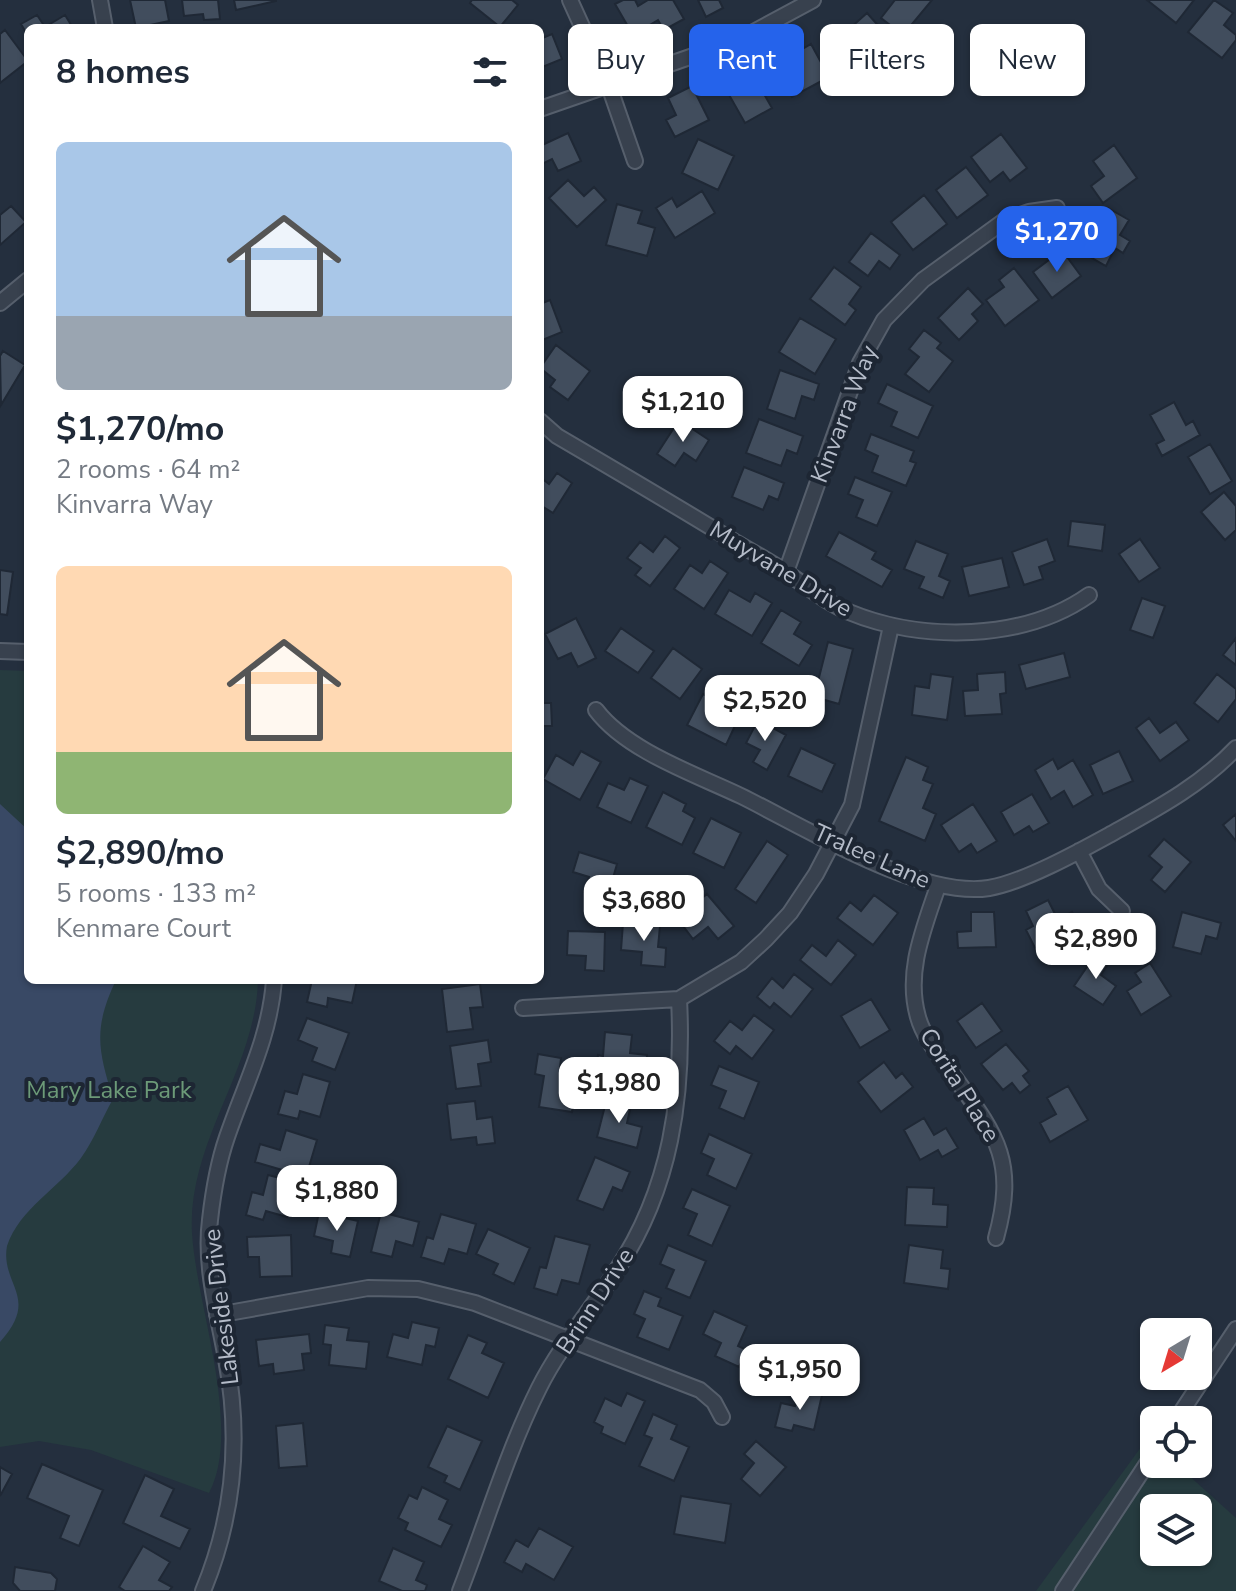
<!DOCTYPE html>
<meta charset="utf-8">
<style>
body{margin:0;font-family:"Nunito Sans",sans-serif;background:#f2f2f3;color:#1f2937;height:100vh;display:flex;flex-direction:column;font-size:30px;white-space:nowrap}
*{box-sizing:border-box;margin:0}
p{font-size:26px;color:#747a83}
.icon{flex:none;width:44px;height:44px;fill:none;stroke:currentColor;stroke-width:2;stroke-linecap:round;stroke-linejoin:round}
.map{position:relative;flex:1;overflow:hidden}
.details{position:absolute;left:24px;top:24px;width:520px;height:960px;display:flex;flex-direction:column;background:#fff;border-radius:12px;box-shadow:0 2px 6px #0004}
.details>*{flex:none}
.guide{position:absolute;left:568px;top:24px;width:548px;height:72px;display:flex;gap:16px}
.needle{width:52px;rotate:218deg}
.fabs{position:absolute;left:1140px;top:1318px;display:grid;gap:16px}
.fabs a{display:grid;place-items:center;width:72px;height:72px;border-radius:12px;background:#fff;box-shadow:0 2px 6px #0004;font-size:40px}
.price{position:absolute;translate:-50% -68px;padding:0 18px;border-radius:16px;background:#fff;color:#222;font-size:26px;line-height:52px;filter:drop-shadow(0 2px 4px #0008)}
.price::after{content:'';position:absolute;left:50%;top:48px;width:24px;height:18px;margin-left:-12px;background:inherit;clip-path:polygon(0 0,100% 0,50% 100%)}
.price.active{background:#2563eb;color:#fff}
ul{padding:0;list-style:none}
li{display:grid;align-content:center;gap:16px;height:424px;padding:0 32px}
li span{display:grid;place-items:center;height:248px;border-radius:12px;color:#555}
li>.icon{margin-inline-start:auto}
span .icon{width:144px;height:144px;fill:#fffc;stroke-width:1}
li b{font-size:34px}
h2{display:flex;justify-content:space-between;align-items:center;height:96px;padding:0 32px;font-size:34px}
.chip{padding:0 28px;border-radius:12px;background:#fff;box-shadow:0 2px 6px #0004;font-size:28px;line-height:72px}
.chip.active{background:#2563eb;color:#fff}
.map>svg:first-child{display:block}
.green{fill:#263b3f;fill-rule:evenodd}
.water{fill:#394965}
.building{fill:#414d5d;stroke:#1f2835;stroke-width:2}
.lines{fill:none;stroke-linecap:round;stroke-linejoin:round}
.street-casing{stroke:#565f6c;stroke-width:18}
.street{stroke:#38414e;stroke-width:14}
.labels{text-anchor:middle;stroke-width:8;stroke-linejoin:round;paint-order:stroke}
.street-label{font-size:24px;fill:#b5bcc9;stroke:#1d2633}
.park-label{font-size:24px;fill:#6c9a78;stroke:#1d2633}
</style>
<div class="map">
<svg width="1236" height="1591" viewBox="0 0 1236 1591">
<rect width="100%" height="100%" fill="#242f3e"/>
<path class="green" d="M0,670L28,671V980H258C256,1068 187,1143 192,1233C196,1304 243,1429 209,1493L91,1450L39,1441L0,1447Z
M1147,1439L1154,1445V1464H1176L1236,1518V1591H1036ZM1154,1508H1198V1552H1154Z"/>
<path class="water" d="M0,804L28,830V980H116C93,1029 98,1049 113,1099C102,1118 94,1140 81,1158C58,1189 20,1208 7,1246C0,1285 41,1297 0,1342Z"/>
<path class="building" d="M130,0H165L169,21L136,28Z
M182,0H218L220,19L204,20L203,14L184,16Z
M234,0H276V1L236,10Z
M472,0H512L518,5L500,27L470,3Z
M623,0H635L638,6L648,0H673L684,19L664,30L658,20L633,35L615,4Z
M698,0H719L723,8L706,17Z
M895,0H932L903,35L881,18Z
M1147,0H1194L1176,23Z
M1214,0L1233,13L1224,25L1236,35V40L1222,58L1188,32Z
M867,13L884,32L847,64L836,52L854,36L848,30Z
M37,15L45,27L65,15L73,28H28V36L21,24Z
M5,30L28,61L0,83V34Z
M552,34L562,59L540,68V39Z
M811,44L829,77L792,97L780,74L799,63L794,54Z
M751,71L772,108L745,123L724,86Z
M692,86L709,120L675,137L666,120L676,115L668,98Z
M568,133L581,161L558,171L552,159L540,165V146Z
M1001,134L1027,168L1010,181L1003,172L990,182L971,157Z
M698,139L734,156L718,190L682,173Z
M1114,145L1137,178L1103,203L1091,186L1104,176L1093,161Z
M966,167L988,195L957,218L936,190Z
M568,180L584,196L594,187L606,200L577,227L549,198Z
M702,191L715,213L675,238L656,208L672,198L677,207Z
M924,195L947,224L913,250L891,222Z
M617,204L642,211L638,223L655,228L647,256L606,245Z
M11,206L26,222L0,245V215Z
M1108,208L1129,220L1120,235L1130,241L1123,253L1115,248L1106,266L1083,253Z
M871,233L900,255L890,269L879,261L868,276L849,262Z
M1062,250L1081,276L1052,298L1033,272Z
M834,267L861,287L849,304L856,310L845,325L810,299Z
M1014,268L1039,300L1005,326L986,300L1004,287L999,280Z
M968,288L983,304L972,314L978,321L959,340L938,318Z
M550,300L562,332L540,341V304Z
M800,318L836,339L815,374L779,352Z
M924,330L941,343L937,348L953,361L929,392L905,374L919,357L909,349Z
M556,345L590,371L568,400L550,387L555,380L540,368Z
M3,351L25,365L1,405L0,356Z
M780,370L819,384L814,400L802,396L795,419L767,409Z
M887,384L933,406L918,438L891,426L897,412L878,403Z
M1174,402L1186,425L1193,421L1200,435L1162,456L1156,444L1164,440L1150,415Z
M759,419L803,436L797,454L787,450L781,466L746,453Z
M679,420L709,440L696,461L684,453L675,466L657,454Z
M871,434L914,451L910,461L916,463L906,486L872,472L878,456L865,450Z
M1210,444L1232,481L1210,494L1188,457Z
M744,467L784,483L778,500L769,496L763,510L732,497Z
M557,473L572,483L553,513L540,505V477L549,484Z
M855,477L892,492L877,526L856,517L863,500L848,494Z
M1224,492L1236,506V530L1225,540L1201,512Z
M1071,521L1105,525L1102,551L1068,546Z
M839,532L876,552L872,559L892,570L882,587L826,556Z
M665,536L680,548L650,586L635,575L641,568L627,558L640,542L653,552Z
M1047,539L1055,561L1039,567L1043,579L1024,585L1012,552Z
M1140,539L1160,568L1139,582L1119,554Z
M916,541L948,554L939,576L950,581L943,598L919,588L924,577L904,569Z
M1002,558L1009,587L969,596L962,567Z
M710,561L728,573L704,609L674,589L690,565L702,573Z
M0,570L13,572L7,615L0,614Z
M729,590L750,602L755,593L772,603L752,636L715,614Z
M1142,598L1165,606L1153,638L1130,630Z
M781,610L801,622L794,634L812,645L799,666L761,643Z
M576,618L596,658L578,667L571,653L558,659L545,634Z
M621,628L654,651L638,673L605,651Z
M1236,638V665L1223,655Z
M828,642L853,649L839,704L814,697Z
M673,648L702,669L680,699L651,678Z
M1064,653L1070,677L1026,689L1019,665Z
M1005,672L1006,693L1000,694L1002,714L965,716L963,691L978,690L977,674Z
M931,674L953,677L947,720L912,715L915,686L929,688Z
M1217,674L1236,689V699L1218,722L1194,703Z
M703,694L741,713L726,745L687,725Z
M540,703H551L552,726H540Z
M1149,718L1160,733L1176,722L1189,740L1160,761L1136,728Z
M758,720L786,735L767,770L753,762L760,750L746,743Z
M801,748L835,764L822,792L788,776Z
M581,751L601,762L580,800L543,779L556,755L573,765Z
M1119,751L1133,781L1103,794L1090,765Z
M906,757L928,767L923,780L933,784L923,808L936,814L925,841L879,821Z
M1053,759L1058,769L1073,760L1093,795L1073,807L1064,791L1051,799L1035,770Z
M630,778L648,786L631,823L597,807L608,783L624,790Z
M663,792L686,804L683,811L695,818L682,845L646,827Z
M1032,794L1049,823L1033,832L1029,826L1014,835L1001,812Z
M973,804L997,841L977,853L971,844L959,852L941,825Z
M1236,814V841L1223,825Z
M711,818L741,833L724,868L693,853Z
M1164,839L1191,862L1165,892L1151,880L1162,867L1149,856Z
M767,841L788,855L756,903L735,889Z
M579,852L617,864L607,899L584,892L589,877L573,872Z
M707,894L734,926L718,939L708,927L693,939L677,918Z
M874,895L898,913L873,945L837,918L850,902L861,911Z
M1048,900L1058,920L1072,912L1084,936L1067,945L1063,936L1036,950L1026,930L1033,926L1026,911Z
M971,912H994L996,947L958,948L957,932L971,931Z
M1182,912L1221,923L1217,939L1206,936L1201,954L1173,947Z
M623,923L660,926L658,947L666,948L665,967L641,965L642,952L621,950Z
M568,931L605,932L604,971L585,970L586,956L567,955Z
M838,940L856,955L831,985L800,960L812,945L826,956Z
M1095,955L1108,964L1101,975L1116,986L1103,1005L1074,986Z
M1150,963L1171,996L1141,1015L1127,991L1141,982L1135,973Z
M794,974L813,989L791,1017L774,1003L770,1008L757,997L772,978L783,988Z
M312,980H357L352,1003L328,998L327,1007L307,1002Z
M480,984L483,1007L470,1008L473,1029L447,1032L442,989Z
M871,999L890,1030L860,1048L841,1016Z
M982,1003L1002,1031L976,1048L957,1021Z
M754,1015L774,1030L752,1059L736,1046L730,1054L714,1041L730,1021L742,1030Z
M307,1018L349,1033L335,1070L312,1061L317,1048L298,1040Z
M605,1032L632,1035L630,1053L647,1055L645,1080L596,1075L598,1055L603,1056Z
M488,1040L491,1062L478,1064L481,1086L456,1089L450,1046Z
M1006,1044L1029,1071L1023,1076L1030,1085L1020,1093L1012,1083L1003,1090L981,1064Z
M538,1054L561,1058L560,1068L578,1071L572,1112L539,1107L544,1076L535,1074Z
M884,1062L896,1078L902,1073L913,1087L881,1112L858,1082Z
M719,1066L759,1082L744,1119L719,1108L726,1091L711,1085Z
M303,1074L330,1082L320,1117L300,1111L298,1119L278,1114L285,1091L297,1094Z
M1068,1086L1088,1120L1050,1142L1040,1123L1056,1114L1047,1098Z
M607,1098L631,1105L627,1123L642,1127L637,1148L597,1137Z
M475,1101L477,1119L492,1117L495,1143L477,1145L476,1137L451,1140L447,1104Z
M924,1118L934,1135L946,1128L958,1148L942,1157L938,1150L920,1160L904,1130Z
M286,1130L317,1140L306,1177L255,1162L260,1144L280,1150Z
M709,1134L752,1154L736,1189L707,1175L714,1159L701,1153Z
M595,1157L630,1172L622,1191L613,1187L603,1210L577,1200Z
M268,1175L296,1182L287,1217L266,1211L263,1220L246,1215L252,1192L263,1195Z
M907,1187L934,1188L933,1204L948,1205L947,1227L905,1225Z
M692,1189L730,1206L712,1246L688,1235L697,1214L683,1208Z
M319,1212L358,1221L350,1257L331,1253L333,1241L314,1236Z
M381,1212L419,1222L413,1246L396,1241L392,1257L371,1252Z
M441,1214L476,1224L467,1254L449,1249L444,1264L421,1257L427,1237L433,1239Z
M488,1229L530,1248L514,1284L493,1274L498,1264L476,1254Z
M291,1235L292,1276L260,1277L259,1257H248L247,1237Z
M555,1236L590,1245L579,1284L562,1280L557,1295L534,1288L540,1267L546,1268Z
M668,1245L706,1261L690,1298L666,1288L674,1270L660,1264Z
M909,1245L943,1250L941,1268L950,1269L948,1289L904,1283Z
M644,1291L661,1298L658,1306L683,1316L669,1350L637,1337L645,1319L634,1314Z
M714,1311L747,1326L738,1346L747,1350L739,1367L715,1356L721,1343L703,1334Z
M412,1322L439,1328L435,1347L426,1345L422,1365L387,1357L393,1334L408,1338Z
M325,1325L349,1328L347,1340L369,1342L366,1369L329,1365L331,1345L323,1344Z
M309,1334L311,1353L302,1354L304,1370L274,1374L273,1364L259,1366L256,1340Z
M468,1335L487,1343L482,1353L504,1363L488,1398L448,1379Z
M797,1347L809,1374L767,1393L755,1367Z
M799,1389L822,1395L814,1430L794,1425L792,1431L775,1427L781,1403L795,1406Z
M627,1393L645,1401L625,1444L601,1433L603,1427L594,1422L605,1398L621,1406Z
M653,1414L677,1425L671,1439L689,1447L674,1481L639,1466L652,1438L644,1435Z
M303,1423L307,1466L279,1468L276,1426Z
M447,1426L482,1441L460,1490L444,1482L447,1476L428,1467Z
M756,1441L786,1467L760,1496L741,1479L754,1463L744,1454Z
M42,1464L103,1490L79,1546L60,1538L69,1516L27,1498Z
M0,1467L12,1474L0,1496Z
M145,1475L174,1489L161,1516L190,1529L180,1549L123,1523Z
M422,1487L448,1500L439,1519L452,1525L441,1547L405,1530L408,1523L398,1518L409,1495L417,1499Z
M681,1496L731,1504L725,1543L674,1534Z
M539,1528L573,1547L554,1580L526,1564L522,1572L504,1562L516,1540L528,1547Z
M143,1546L170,1562L159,1580L172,1587L169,1591H125L119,1587Z
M393,1548L424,1562L416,1580L427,1585L425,1591H402L379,1581Z
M15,1567L51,1573L57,1579L55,1591H20L13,1583Z"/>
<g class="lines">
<g class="street-casing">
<path id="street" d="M100,0L105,28
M570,0L609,86L635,161
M540,109L739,40L813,0
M0,303L28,280
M540,421L557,436C615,470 673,504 730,539C749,550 769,561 787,573C808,587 827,603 849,612C921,642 1024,641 1089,595
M786,572L860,363L884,320L923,280L1004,221L1029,212L1057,208
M0,651L28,652
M596,710C627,751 695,774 741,796C804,827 920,899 989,888C1024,882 1080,851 1111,834C1156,809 1200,786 1236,748
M1079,851L1099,889L1122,911
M938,886C924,928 905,972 918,1017C923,1035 935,1050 946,1065C992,1130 1019,1155 996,1238
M523,1008L679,999L741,962L766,939L790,913L816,874L852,805L891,626
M217,1315L368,1288L418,1289L475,1303L700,1390L714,1402L722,1417
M1176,1420L1236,1329
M203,1591C234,1516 241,1438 226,1359C218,1314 204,1266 210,1220C213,1193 218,1163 227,1137C245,1084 270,1037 274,980
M460,1591C486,1524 507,1452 539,1388C560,1346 591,1310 616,1271C671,1189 684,1096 679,999
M1063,1591L1154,1453"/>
</g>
<use href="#street" class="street"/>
</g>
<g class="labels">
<g class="street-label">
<text transform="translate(844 414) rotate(-69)" y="8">Kinvarra Way</text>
<text transform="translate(781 569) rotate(31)" y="8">Muyvane Drive</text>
<text transform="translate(872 856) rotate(24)" y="8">Tralee Lane</text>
<text transform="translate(960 1085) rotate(58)" y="8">Corita Place</text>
<text transform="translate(595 1301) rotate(-57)" y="8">Brinn Drive</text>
<text transform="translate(221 1307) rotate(-97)" y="8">Lakeside Drive</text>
</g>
<g class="park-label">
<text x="109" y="1098">Mary Lake Park</text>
</g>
</g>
</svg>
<div class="fabs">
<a><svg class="needle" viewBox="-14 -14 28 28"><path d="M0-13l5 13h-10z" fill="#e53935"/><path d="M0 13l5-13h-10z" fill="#747a83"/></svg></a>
<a><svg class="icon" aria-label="locate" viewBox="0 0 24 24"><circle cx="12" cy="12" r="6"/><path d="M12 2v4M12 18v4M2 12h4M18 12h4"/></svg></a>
<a><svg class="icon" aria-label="layers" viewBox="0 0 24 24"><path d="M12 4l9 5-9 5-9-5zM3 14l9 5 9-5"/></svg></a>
</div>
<b class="price active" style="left:1057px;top:274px">$1,270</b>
<b class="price" style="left:683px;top:444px">$1,210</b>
<b class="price" style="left:765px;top:743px">$2,520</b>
<b class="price" style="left:644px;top:943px">$3,680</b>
<b class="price" style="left:1096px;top:981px">$2,890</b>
<b class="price" style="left:619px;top:1125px">$1,980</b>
<b class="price" style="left:337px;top:1233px">$1,880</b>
<b class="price" style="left:800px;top:1412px">$1,950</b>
<div class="guide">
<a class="chip">Buy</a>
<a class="chip active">Rent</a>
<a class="chip">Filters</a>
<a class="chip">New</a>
</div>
<section class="details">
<h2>8 homes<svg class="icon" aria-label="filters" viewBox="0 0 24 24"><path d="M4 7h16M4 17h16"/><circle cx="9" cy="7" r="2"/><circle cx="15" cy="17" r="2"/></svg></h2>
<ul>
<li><span style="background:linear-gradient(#a9c7e8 70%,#9aa5b1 0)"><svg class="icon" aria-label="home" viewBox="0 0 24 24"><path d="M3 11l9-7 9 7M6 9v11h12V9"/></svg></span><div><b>$1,270/mo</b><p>2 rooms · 64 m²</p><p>Kinvarra Way</p></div></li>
<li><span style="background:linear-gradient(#ffd9b3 75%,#8fb573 0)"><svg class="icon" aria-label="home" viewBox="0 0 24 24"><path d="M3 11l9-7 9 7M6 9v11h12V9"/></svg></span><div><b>$2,890/mo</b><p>5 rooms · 133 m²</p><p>Kenmare Court</p></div></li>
</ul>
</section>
</div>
